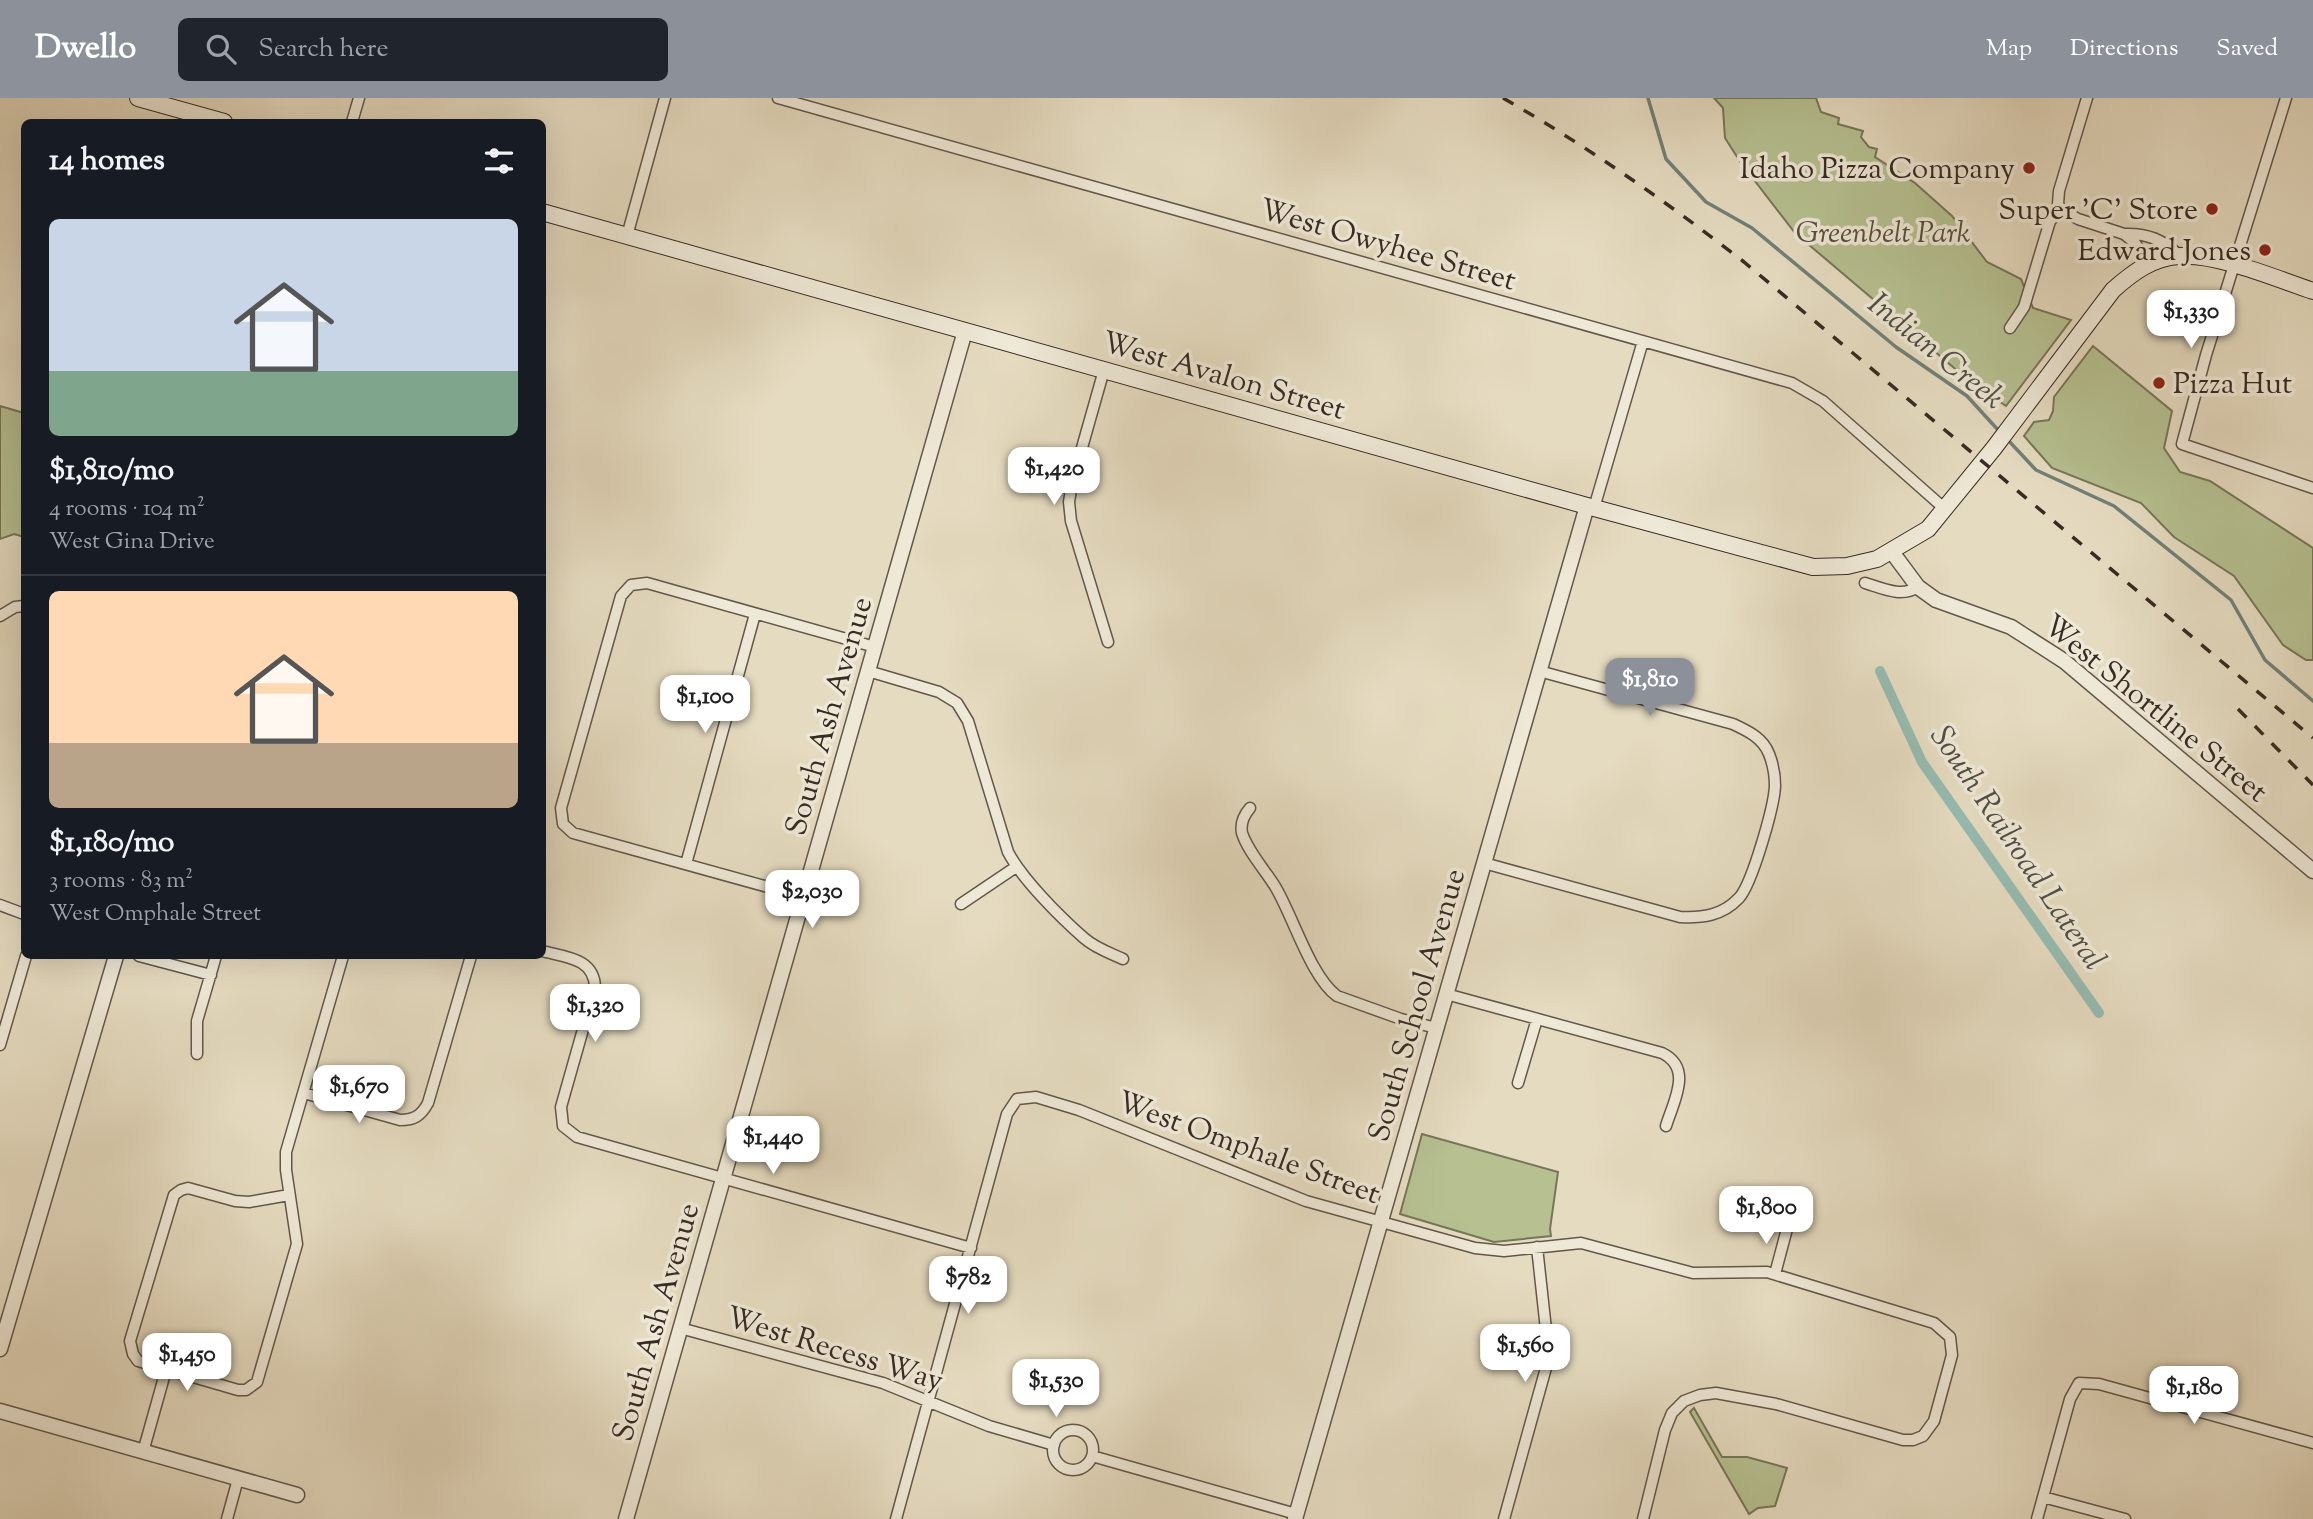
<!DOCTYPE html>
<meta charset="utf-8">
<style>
body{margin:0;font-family:"Sorts Mill Goudy",serif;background:#20242c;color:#f1f3f6;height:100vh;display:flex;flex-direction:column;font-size:26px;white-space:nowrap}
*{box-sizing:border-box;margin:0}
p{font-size:23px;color:#9ea1a6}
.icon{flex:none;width:38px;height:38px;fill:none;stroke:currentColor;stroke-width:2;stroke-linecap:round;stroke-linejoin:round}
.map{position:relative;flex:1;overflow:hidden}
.panel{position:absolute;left:21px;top:21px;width:525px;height:840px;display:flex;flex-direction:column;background:#171b24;border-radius:10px;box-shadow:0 7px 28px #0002}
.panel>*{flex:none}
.price{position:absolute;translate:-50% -60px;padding:0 16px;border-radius:14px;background:#fff;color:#222;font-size:23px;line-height:46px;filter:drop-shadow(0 2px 4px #0008)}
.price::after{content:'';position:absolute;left:50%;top:42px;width:21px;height:16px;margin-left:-10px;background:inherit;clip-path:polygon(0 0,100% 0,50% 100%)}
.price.selected{background:#8c9099;color:#fff}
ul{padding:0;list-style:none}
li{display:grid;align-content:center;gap:14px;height:371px;padding:0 28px}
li+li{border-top:2px solid #363941}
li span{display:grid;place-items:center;height:217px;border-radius:10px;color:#555}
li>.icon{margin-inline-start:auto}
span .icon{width:126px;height:126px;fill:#fffc;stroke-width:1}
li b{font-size:30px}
h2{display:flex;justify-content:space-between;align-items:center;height:84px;padding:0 28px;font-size:30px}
header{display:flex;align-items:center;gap:42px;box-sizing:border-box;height:98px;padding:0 35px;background:#8c9099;color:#fff}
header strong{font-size:33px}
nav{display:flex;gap:38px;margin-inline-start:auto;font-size:24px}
.search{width:490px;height:63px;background:#20242c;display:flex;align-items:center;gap:18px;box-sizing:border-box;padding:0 24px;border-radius:10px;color:#9ea1a6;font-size:26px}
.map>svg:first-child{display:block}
.green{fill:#b6c091;stroke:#77765a;stroke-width:2}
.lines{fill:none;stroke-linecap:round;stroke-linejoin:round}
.stream{stroke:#708179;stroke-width:3.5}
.canal{stroke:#96bbb1;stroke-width:10}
.minor-casing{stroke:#63574b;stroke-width:13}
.tertiary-casing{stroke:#63574b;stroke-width:17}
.secondary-casing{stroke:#382b24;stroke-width:18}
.minor{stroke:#eee8d6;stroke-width:10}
.tertiary{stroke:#eee8d6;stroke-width:14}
.secondary{stroke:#eee8d6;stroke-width:16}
.rail{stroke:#382b24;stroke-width:3.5;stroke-dasharray:12 12;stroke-linecap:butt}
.poi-dot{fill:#8f2418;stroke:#eee8d6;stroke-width:2.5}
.labels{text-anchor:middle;stroke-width:7;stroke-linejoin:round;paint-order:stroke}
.poi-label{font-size:30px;fill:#382b24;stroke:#eee8d6;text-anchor:end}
.park-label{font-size:30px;font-style:italic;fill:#58503f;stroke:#eee8d6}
.street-label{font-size:30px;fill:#382b24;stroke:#eee8d6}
.water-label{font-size:32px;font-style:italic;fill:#504f47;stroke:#eee8d6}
</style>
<header>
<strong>Dwello</strong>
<div class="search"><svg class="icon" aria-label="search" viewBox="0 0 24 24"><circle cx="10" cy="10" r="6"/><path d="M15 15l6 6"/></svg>Search here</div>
<nav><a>Map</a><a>Directions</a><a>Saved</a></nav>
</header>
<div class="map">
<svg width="2313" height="1421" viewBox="0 0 2313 1421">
<rect width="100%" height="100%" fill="#e5dbc0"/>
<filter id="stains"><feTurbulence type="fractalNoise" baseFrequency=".00286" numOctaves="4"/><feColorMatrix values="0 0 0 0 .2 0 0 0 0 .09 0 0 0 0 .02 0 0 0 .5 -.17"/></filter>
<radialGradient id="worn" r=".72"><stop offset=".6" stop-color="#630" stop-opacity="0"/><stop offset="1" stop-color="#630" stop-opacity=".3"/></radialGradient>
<path class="green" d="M1714,0H1816L1821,14L1839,20L1838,26L1863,33L1861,39L1869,49L1877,51L1875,59L1915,85L1952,118L1987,164L2021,181L2033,210L2071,222L2006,308L1973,286L1795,135L1741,65L1725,40L1723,10Z
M2093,248L2172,313L2164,350L2180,374L2210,383L2313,450V562H2306L2283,547L2234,478L2174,439L2141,405L2052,370L2024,338L2034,324L2049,322L2053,313L2054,299Z
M0,308L24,315V439L14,436L0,441Z
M1422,1036L1558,1074L1550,1131L1551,1138L1494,1144L1400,1116Z
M1694,1310L1722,1359H1747L1787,1370L1775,1408L1758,1410L1749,1416L1690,1314Z"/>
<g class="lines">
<path class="stream" d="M1648,0L1666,61L1706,104L1752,130L1896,249L1967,298L1999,333
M2007,341L2036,372L2114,408L2231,502L2265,562L2313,603"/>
<path class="canal" d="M1880,573L1922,664L2099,915"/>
<g class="minor-casing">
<path id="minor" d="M778,0L1792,285L1823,303L1945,411
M2286,0L2206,257L2182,346L2313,390
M352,24L359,0
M2061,111L2058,106L2059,93L2087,0
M2061,111L2078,121L2124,136
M627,138L665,0
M2149,166L2135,145L2124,136C2148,135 2163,142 2180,158
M2010,230L2024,209L2050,123L2061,111
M1104,272L1072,385L1069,404L1071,423L1108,544
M1594,410L1643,243
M1865,485C1882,490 1901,500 1918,489
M0,518L15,509L24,508
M868,573L939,594L957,605L968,623L1008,754C1022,781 1061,820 1084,840C1095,850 1110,855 1123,861
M1250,710C1244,717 1240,725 1242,735C1248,754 1266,773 1276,790C1294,821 1311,879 1337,898L1401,921L1436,930
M1484,765L1680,819C1702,820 1722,818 1739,800C1752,786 1774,709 1775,688C1775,678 1773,666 1769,656C1763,640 1748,633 1733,626L1539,573
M686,766L755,516
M804,799L573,735L563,726L561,710L621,498L631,487L647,485L875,549
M961,806L1016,769
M0,807L24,816
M542,853C565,859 594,860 595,889L561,1009L563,1028L577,1039L971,1150
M139,858L211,877
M1446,896L1662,955C1693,970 1674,1002 1666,1028
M0,947L26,858
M197,956V923L216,858
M1518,985L1537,921
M304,995L400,1022C414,1022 421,1018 428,1005L471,858
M289,1097L249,1104L235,1103L188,1090L181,1092L174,1097L130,1243L133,1256L138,1263L238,1292H246L257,1284L297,1146L286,1072V1054L343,858
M1775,1176L1788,1127
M680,1230L883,1285L989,1328L1054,1347
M1053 1352a20 20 0 1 1 40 0a20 20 0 1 1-40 0Z
M143,1354L166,1272
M1092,1358L1296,1416
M2043,1399L2125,1421
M227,1421L238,1381
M896,1421L1007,1016L1017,1001L1036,999L1079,1012L1306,1103L1475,1150L1504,1153L1581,1145L1693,1175L1767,1174L1934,1225L1950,1239L1952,1257L1934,1323L1923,1338L1913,1342H1903L1776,1306L1716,1295L1700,1297L1684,1303L1672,1315L1665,1332L1643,1421
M1504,1421L1549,1259L1537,1149
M2037,1421L2070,1301L2079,1285L2099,1286L2313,1345"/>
</g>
<g class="tertiary-casing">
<path id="tertiary" d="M1892,454L1918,489L1936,502L2011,529L2064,563L2313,773
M0,1251L116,858
M0,1313L297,1397
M626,1421L965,233
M1295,1421L1587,408"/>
</g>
<g class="secondary-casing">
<path id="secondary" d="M138,0L224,24
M542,114L1587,408L1813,469L1847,468L1877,461L1928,431L1994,350L2113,192C2132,175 2153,159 2180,158C2216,155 2277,181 2313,193"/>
</g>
<use href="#minor" class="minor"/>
<use href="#tertiary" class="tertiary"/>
<use href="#secondary" class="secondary"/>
<path class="rail" d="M1503,0C1588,49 1667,104 1744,164L2313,640
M2238,611L2313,687"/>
</g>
<g class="poi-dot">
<circle cx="2029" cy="70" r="7"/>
<circle cx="2212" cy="111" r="7"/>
<circle cx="2265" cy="152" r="7"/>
<circle cx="2159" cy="285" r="7"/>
</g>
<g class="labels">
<g class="poi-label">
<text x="2015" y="80">Idaho Pizza Company</text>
<text x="2198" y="121">Super 'C' Store</text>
<text x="2251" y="162">Edward Jones</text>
<text x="2173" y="295" text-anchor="start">Pizza Hut</text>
</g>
<g class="park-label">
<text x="1883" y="144">Greenbelt Park</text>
</g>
<g class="street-label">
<text transform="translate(1388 146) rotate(16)" y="10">West Owyhee Street</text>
<text transform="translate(1224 277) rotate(16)" y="10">West Avalon Street</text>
<text transform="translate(2156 610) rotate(39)" y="10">West Shortline Street</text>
<text transform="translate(828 618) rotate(-74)" y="10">South Ash Avenue</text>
<text transform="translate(1416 907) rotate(-74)" y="10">South School Avenue</text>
<text transform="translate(1249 1049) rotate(20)" y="10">West Omphale Street</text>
<text transform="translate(655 1224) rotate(-74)" y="10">South Ash Avenue</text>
<text transform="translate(835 1250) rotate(17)" y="10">West Recess Way</text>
</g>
<g class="water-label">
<text transform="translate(1937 252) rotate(39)" y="11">Indian Creek</text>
<text transform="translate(2019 749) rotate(56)" y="11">South Railroad Lateral</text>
</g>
</g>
<rect width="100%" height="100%" filter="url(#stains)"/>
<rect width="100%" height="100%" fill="url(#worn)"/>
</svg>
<b class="price" style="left:2191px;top:252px">$1,330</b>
<b class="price" style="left:1054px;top:409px">$1,420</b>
<b class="price selected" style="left:1650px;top:620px">$1,810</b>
<b class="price" style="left:705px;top:637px">$1,100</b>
<b class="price" style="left:812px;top:832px">$2,030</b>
<b class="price" style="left:595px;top:946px">$1,320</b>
<b class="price" style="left:359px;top:1027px">$1,670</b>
<b class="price" style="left:773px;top:1078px">$1,440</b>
<b class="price" style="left:1766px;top:1148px">$1,800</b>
<b class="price" style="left:968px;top:1218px">$782</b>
<b class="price" style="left:1525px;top:1286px">$1,560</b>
<b class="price" style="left:187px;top:1295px">$1,450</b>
<b class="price" style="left:1056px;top:1321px">$1,530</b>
<b class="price" style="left:2194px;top:1328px">$1,180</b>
<section class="panel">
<h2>14 homes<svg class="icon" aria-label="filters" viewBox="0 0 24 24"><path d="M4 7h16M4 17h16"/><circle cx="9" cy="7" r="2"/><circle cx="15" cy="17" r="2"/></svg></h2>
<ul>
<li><span style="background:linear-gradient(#c9d6e8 70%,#7fa58c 0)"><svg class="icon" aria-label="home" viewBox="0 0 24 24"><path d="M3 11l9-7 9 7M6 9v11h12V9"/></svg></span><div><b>$1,810/mo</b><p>4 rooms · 104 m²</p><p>West Gina Drive</p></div></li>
<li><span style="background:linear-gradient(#ffd9b3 70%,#b9a48a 0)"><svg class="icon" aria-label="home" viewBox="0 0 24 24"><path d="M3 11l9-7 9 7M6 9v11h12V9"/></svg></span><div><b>$1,180/mo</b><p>3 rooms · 83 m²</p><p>West Omphale Street</p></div></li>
</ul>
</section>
</div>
